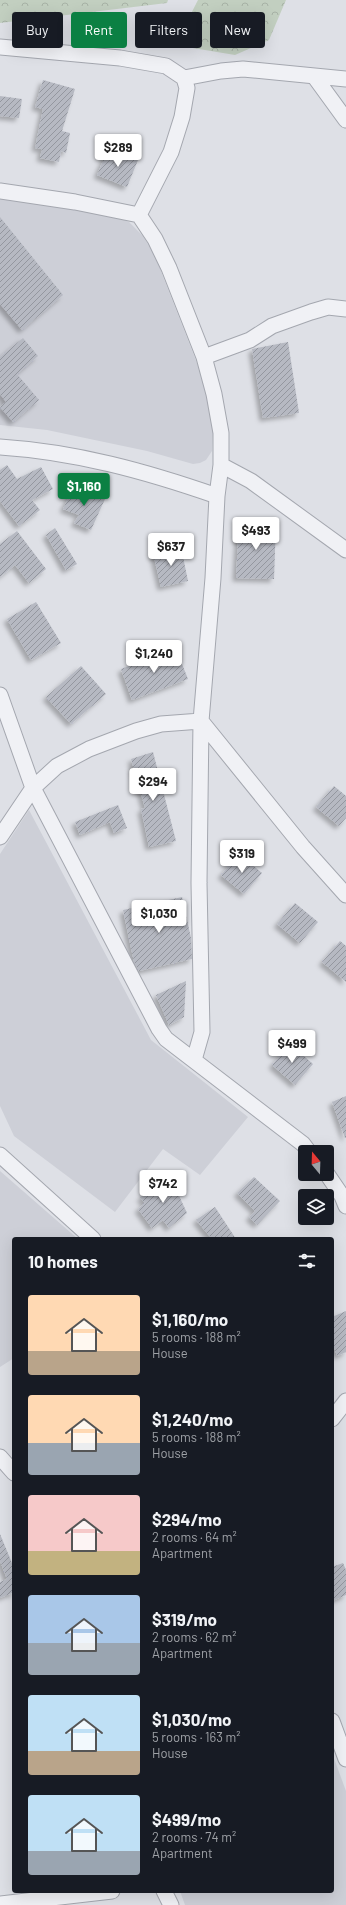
<!DOCTYPE html>
<meta charset="utf-8">
<style>
body{margin:0;font-family:Barlow,sans-serif;background:#20242c;color:#f1f3f6;height:100vh;display:flex;flex-direction:column;font-size:15px;white-space:nowrap}
*{box-sizing:border-box;margin:0}
p{font-size:13px;color:#9ea1a6}
.icon{flex:none;width:22px;height:22px;fill:none;stroke:currentColor;stroke-width:2;stroke-linecap:round;stroke-linejoin:round}
.map{position:relative;flex:1;overflow:hidden}
.details{position:absolute;left:12px;top:1237px;width:322px;height:656px;display:flex;flex-direction:column;background:#171b24;border-radius:4px;box-shadow:0 4px 16px #0002}
.details>*{flex:none}
.top-card{position:absolute;left:12px;top:12px;width:322px;height:36px;display:flex;gap:8px}
.needle{width:26px;rotate:341deg}
.fabs{position:absolute;left:298px;top:1145px;display:grid;gap:8px}
.fabs a{display:grid;place-items:center;width:36px;height:36px;border-radius:4px;background:#171b24;box-shadow:0 4px 16px #0002;font-size:20px}
.price{position:absolute;translate:-50% -34px;padding:0 9px;border-radius:4px;background:#fff;color:#222;font-size:13px;line-height:26px;filter:drop-shadow(0 1px 2px #0008)}
.price::after{content:'';position:absolute;left:50%;top:24px;width:12px;height:9px;margin-left:-6px;background:inherit;clip-path:polygon(0 0,100% 0,50% 100%)}
.price.current{background:#0b8043;color:#fff}
ul{padding:0;list-style:none}
li{display:flex;align-items:center;gap:12px;height:100px;padding:0 16px}
li span{display:grid;place-items:center;flex:none;width:112px;height:80px;border-radius:4px;color:#555}
li>.icon{margin-inline-start:auto}
span .icon{width:48px;height:48px;fill:#fffc;stroke-width:1}
li b{font-size:17px}
h2{display:flex;justify-content:space-between;align-items:center;height:48px;padding:0 16px;font-size:17px}
.tag{padding:0 14px;border-radius:4px;background:#171b24;box-shadow:0 4px 16px #0002;font-size:14px;line-height:36px}
.tag.current{background:#0b8043;color:#fff}
.map>svg:first-child{display:block}
.built{fill:#cdcfd7}
.forest{fill:url(#forest-crowns)}
.building{fill:url(#building-hatch);filter:url(#shadow)}
.lines{fill:none;stroke-linecap:round;stroke-linejoin:round}
.minor-casing{stroke:#a4a7af;stroke-width:17}
.minor{stroke:#f0f1f5;stroke-width:15}
</style>
<div class="map">
<svg width="346" height="1905" viewBox="0 0 346 1905">
<defs>
<pattern id="forest-crowns" width="20" height="18" patternUnits="userSpaceOnUse"><rect width="20" height="18" fill="#c2cfc0"/><path d="M2 6a3 3 0 1 1 6 0M12 15a3 3 0 1 1 6 0" fill="none" stroke="#a7b2a6"/></pattern>
<pattern id="building-hatch" width="6" height="6" patternUnits="userSpaceOnUse"><rect width="6" height="6" fill="#b6b9c2"/><path d="M-1 1l2-2M0 6l6-6M5 7l2-2" fill="none" stroke="#94979f"/></pattern>
<filter id="shadow"><feDropShadow dx="-3.5" dy="3.5" stdDeviation="2" flood-color="#0004"/></filter>
</defs>
<rect width="100%" height="100%" fill="#dee0e6"/>
<path class="built" d="M0,196L108,214L129,222L143,236L155,256L204,381L213,433L212,451L206,460L200,463L193,464L147,451L47,430L0,425Z
M29,810L151,1040L248,1117L200,1175L163,1149L115,1212L14,1136L0,1106V854Z
M0,1171L78,1239H14V1358L0,1367Z
M332,1753L346,1791V1905H185L180,1891H332Z"/>
<path class="forest" d="M0,0H168L167,3L0,23Z
M198,0H286L269,40L235,55L175,45Z"/>
<path class="building" d="M43,80L75,89L62,131L70,133L66,153L61,151L59,162L40,158L42,149L35,148L43,109L35,107Z
M0,96L22,99L19,118L0,116Z
M108,149L138,160L127,187L97,175Z
M0,217L63,295L22,330L0,304Z
M23,338L38,356L17,374L39,400L13,422L0,407L6,402L0,394V357Z
M288,342L299,413L263,418L252,349Z
M7,465L17,479L41,467L53,489L32,500L40,510L19,526L0,501V470Z
M74,486L105,499L91,530L74,523L79,515L63,509Z
M239,522L276,523L274,579L236,578Z
M55,528L77,564L66,570L46,535Z
M17,531L46,569L29,583L15,565L0,577V544Z
M181,547L188,581L161,587L153,553Z
M36,602L61,643L31,660L7,619Z
M176,649L188,679L132,700L121,669Z
M81,666L106,694L71,724L46,697Z
M153,752L176,841L149,847L141,809L145,808L131,759Z
M334,786L346,796V818L339,826L316,807Z
M118,805L127,828L114,833L110,822L80,835L75,822Z
M239,854L262,873L244,894L221,875Z
M182,897L191,938L192,959L139,971L134,962L123,910Z
M295,903L318,922L300,943L277,924Z
M340,941L346,946V982L322,962Z
M186,981L184,1017L169,1025L156,995Z
M290,1044L313,1064L295,1085L272,1065Z
M346,1096V1138H345L332,1102Z
M168,1172L187,1213L169,1228L163,1220L152,1228L138,1209L145,1203L140,1198Z
M254,1177L280,1201L257,1225L249,1217L255,1211L237,1193Z
M215,1207L236,1239H212L196,1220Z
M346,1311V1352L337,1356L332,1341V1317Z
M0,1534L14,1568V1596L12,1593L0,1598V1582L7,1579L0,1561Z
M343,1563L346,1570V1595L332,1601V1567Z"/>
<g class="lines">
<g class="minor-casing">
<path id="minor" d="M0,47L120,58L166,66L184,78L187,88L182,117L171,152L139,215
M314,76L346,120
M184,78L221,71L243,69L346,79
M0,191L75,202L139,215L155,239L169,268L204,357L214,394L221,433V465L217,496L213,578L201,721L199,883L202,1032L194,1060
M204,357L250,340L272,326L311,312L328,307L346,309
M0,447C76,452 145,471 217,496
M221,465L251,481L346,550
M0,695L33,788L159,1029L166,1039L303,1144L309,1152
M0,837L33,788L57,766L89,749L136,731L161,724L201,721L303,847L346,895
M0,1155L93,1239
M327,1174L342,1196L346,1206
M332,1419L346,1401
M0,1457L14,1473
M332,1721L346,1759
M164,1891L171,1905
M0,1904L112,1891"/>
</g>
<use href="#minor" class="minor"/>
</g>
</svg>
<div class="fabs">
<a><svg class="needle" viewBox="-14 -14 28 28"><path d="M0-13l5 13h-10z" fill="#e53935"/><path d="M0 13l5-13h-10z" fill="#9ea1a6"/></svg></a>
<a><svg class="icon" aria-label="layers" viewBox="0 0 24 24"><path d="M12 4l9 5-9 5-9-5zM3 14l9 5 9-5"/></svg></a>
</div>
<b class="price" style="left:118px;top:168px">$289</b>
<b class="price current" style="left:84px;top:507px">$1,160</b>
<b class="price" style="left:256px;top:551px">$493</b>
<b class="price" style="left:171px;top:567px">$637</b>
<b class="price" style="left:154px;top:674px">$1,240</b>
<b class="price" style="left:153px;top:802px">$294</b>
<b class="price" style="left:242px;top:874px">$319</b>
<b class="price" style="left:159px;top:934px">$1,030</b>
<b class="price" style="left:292px;top:1064px">$499</b>
<b class="price" style="left:163px;top:1204px">$742</b>
<div class="top-card">
<a class="tag">Buy</a>
<a class="tag current">Rent</a>
<a class="tag">Filters</a>
<a class="tag">New</a>
</div>
<section class="details">
<h2>10 homes<svg class="icon" aria-label="filters" viewBox="0 0 24 24"><path d="M4 7h16M4 17h16"/><circle cx="9" cy="7" r="2"/><circle cx="15" cy="17" r="2"/></svg></h2>
<ul>
<li><span style="background:linear-gradient(#ffd9b3 70%,#b9a48a 0)"><svg class="icon" aria-label="home" viewBox="0 0 24 24"><path d="M3 11l9-7 9 7M6 9v11h12V9"/></svg></span><div><b>$1,160/mo</b><p>5 rooms · 188 m²</p><p>House</p></div></li>
<li><span style="background:linear-gradient(#ffd9b3 60%,#9aa5b1 0)"><svg class="icon" aria-label="home" viewBox="0 0 24 24"><path d="M3 11l9-7 9 7M6 9v11h12V9"/></svg></span><div><b>$1,240/mo</b><p>5 rooms · 188 m²</p><p>House</p></div></li>
<li><span style="background:linear-gradient(#f6c9c9 70%,#c2b280 0)"><svg class="icon" aria-label="home" viewBox="0 0 24 24"><path d="M3 11l9-7 9 7M6 9v11h12V9"/></svg></span><div><b>$294/mo</b><p>2 rooms · 64 m²</p><p>Apartment</p></div></li>
<li><span style="background:linear-gradient(#a9c7e8 60%,#9aa5b1 0)"><svg class="icon" aria-label="home" viewBox="0 0 24 24"><path d="M3 11l9-7 9 7M6 9v11h12V9"/></svg></span><div><b>$319/mo</b><p>2 rooms · 62 m²</p><p>Apartment</p></div></li>
<li><span style="background:linear-gradient(#bfe0f5 70%,#b9a48a 0)"><svg class="icon" aria-label="home" viewBox="0 0 24 24"><path d="M3 11l9-7 9 7M6 9v11h12V9"/></svg></span><div><b>$1,030/mo</b><p>5 rooms · 163 m²</p><p>House</p></div></li>
<li><span style="background:linear-gradient(#bfe0f5 70%,#9aa5b1 0)"><svg class="icon" aria-label="home" viewBox="0 0 24 24"><path d="M3 11l9-7 9 7M6 9v11h12V9"/></svg></span><div><b>$499/mo</b><p>2 rooms · 74 m²</p><p>Apartment</p></div></li>
</ul>
</section>
</div>
